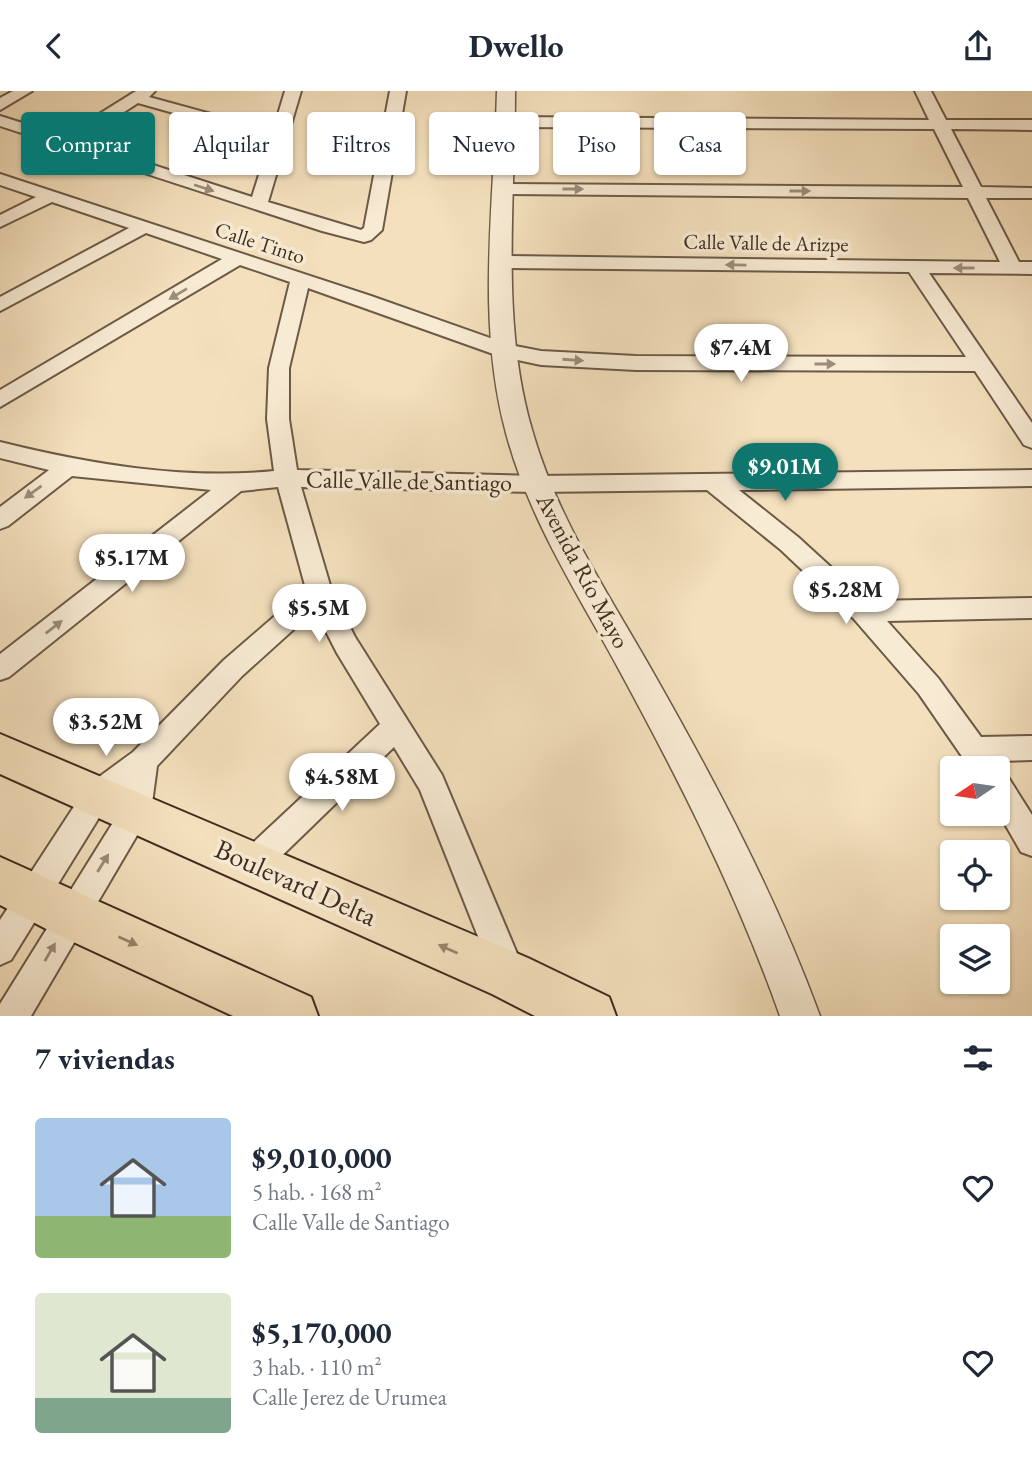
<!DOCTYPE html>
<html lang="es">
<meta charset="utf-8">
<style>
body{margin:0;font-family:"EB Garamond",serif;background:#f6f6f7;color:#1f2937;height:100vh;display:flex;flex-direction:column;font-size:26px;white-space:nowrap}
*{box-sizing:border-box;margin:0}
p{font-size:23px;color:#747a83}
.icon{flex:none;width:38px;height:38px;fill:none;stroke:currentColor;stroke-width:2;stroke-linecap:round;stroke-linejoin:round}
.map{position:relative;height:925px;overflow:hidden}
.panel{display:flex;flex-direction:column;background:#fff;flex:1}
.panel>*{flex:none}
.guide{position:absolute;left:21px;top:21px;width:990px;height:63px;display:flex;gap:14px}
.needle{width:46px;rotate:257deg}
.buttons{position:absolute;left:940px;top:665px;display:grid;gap:14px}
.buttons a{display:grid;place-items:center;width:70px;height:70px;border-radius:7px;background:#fff;box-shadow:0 2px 5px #0004;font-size:35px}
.price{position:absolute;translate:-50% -60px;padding:0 16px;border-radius:24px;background:#fff;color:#222;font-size:23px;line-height:46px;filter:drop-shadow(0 2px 4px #0008)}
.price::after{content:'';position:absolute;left:50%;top:42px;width:21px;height:16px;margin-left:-10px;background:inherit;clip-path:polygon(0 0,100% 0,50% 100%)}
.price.active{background:#0f766e;color:#fff}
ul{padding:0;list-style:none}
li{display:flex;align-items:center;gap:21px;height:175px;padding:0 35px}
li span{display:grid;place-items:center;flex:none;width:196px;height:140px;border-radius:7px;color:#555}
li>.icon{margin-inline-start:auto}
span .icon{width:84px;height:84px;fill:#fffc;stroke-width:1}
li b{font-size:30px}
h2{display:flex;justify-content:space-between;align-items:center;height:84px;padding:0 35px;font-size:30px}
.tag{padding:0 24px;border-radius:7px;background:#fff;box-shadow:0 2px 5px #0004;font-size:24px;line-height:63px}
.tag.active{background:#0f766e;color:#fff}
header{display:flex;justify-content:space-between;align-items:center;height:91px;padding:0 35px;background:#fff;font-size:32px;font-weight:700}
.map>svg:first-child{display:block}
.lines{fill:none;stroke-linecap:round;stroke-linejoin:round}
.minor-casing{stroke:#6c5a47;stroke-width:4}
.tertiary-casing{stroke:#6c5a47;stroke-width:3}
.primary-casing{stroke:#3e2d20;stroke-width:4}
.minor{fill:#f8ebd4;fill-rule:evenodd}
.tertiary{fill:#f8ebd4;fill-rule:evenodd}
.primary{fill:#f4e0bd;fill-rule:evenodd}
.oneway{fill:#9b8c7a}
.oneway2{fill:#99866e}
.labels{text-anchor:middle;stroke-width:7;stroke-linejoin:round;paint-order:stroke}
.far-street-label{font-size:21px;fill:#3e2d20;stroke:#f8ebd4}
.street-label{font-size:24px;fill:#3e2d20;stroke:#f8ebd4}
.near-street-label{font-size:28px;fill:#3e2d20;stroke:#f8ebd4}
</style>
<header><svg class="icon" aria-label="back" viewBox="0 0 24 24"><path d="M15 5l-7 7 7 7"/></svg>Dwello<svg class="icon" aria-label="share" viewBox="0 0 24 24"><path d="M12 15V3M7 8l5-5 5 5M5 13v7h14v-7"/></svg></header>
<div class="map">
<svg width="1032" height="925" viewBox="0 0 1032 925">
<rect width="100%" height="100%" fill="#f4e0bd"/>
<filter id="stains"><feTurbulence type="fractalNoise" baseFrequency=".00286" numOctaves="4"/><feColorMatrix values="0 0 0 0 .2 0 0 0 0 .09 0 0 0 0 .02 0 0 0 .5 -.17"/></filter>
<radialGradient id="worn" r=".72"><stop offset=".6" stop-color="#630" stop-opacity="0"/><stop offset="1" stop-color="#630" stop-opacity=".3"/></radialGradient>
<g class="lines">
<g class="minor-casing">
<path id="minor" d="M13,0H32L0,19V7Z
M136,0H155L149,6L273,40L285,0H301L268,111L361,139L364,137L390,0H406L382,139L371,149L364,151L322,140L0,35V25L64,45ZM138,12L270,49L252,106L79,50Z
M915,0H931L946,29H1032V39L951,38L981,96L1032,97V107H986L1019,171H1032V183L929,182L1032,332V357L1024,354L975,280L636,279L541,274L499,265L308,197L289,277V328L297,379L537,385L1032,379V395L739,399L798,446L868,510L1032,507V527L887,530L938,587L981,646L1032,645V669L997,670L1000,677L998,682L1008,686L1032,724V765L1021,761L998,721V677H970L919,603L854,528L781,459L707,399L537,401L301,396L332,501L355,546L442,684L526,884L522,896L510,900L498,896L420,699L394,656L264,782L253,786L242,782L238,772L242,762L380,633L337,562L315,519L242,585L157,675L151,720L146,729L31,925H0V913L122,717L124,700L108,712L11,869L0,874V829L88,694L133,661L224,569L306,498L278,396L241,400L9,586L0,589V563L211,399L72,385L8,435L0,438V416L49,379L0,367V351C89,373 183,389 274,380L267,328L269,277L290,191L240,174L0,316V299L222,168L146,142L0,220V206L129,137L52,111L0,136V124L36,106L0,94V83L371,205L510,254L541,260L636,265L966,266L909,181L500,177L491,171L500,165L1000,171L968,107L505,103L496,98L505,93L963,96L934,38L506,36L498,31L506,26L929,29Z"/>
</g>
<g class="tertiary-casing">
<path id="tertiary" d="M497,0H515C515,113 500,233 533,342C558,429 610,505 654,583C717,694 776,805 820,925H780C737,803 679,689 617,575C576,500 528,426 506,342C476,232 494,112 497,0Z"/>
</g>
<g class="primary-casing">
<path id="primary" d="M0,643L528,867L609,906L616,925H535L492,903L0,683Z
M0,766L311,906L318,925H233L54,842L0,814Z"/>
</g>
<use href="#minor" class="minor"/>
<use href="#tertiary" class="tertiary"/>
<use href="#primary" class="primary"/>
</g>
<defs><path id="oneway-solid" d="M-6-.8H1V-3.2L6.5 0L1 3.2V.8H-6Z" transform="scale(1.75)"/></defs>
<g class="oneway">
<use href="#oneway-solid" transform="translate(204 97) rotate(18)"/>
<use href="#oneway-solid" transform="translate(573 98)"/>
<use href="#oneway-solid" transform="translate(800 100)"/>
<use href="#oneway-solid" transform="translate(736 174) rotate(-179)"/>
<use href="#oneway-solid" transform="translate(964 177) rotate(-180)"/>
<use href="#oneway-solid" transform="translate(178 203) rotate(149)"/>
<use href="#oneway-solid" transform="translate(573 269) rotate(4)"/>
<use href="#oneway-solid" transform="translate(825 273)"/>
<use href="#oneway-solid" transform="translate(33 401) rotate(144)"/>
<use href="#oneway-solid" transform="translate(54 536) rotate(-38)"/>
<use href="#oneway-solid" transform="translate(103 772) rotate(-58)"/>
<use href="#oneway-solid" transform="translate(50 861) rotate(-60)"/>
</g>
<g class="oneway2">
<use href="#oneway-solid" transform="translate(128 850) rotate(24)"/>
<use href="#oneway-solid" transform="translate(448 858) rotate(-156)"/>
</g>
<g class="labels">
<g class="far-street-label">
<text transform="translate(260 152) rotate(18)" y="7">Calle Tinto</text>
<text transform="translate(766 152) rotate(1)" y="7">Calle Valle de Arizpe</text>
</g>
<g class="street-label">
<text transform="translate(409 390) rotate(1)" y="8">Calle Valle de Santiago</text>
<text transform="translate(583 480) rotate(62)" y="8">Avenida Río Mayo</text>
</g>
<g class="near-street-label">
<text transform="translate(296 791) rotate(24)" y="10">Boulevard Delta</text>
</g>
</g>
<rect width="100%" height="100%" filter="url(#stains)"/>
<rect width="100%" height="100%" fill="url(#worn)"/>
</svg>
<div class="buttons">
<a><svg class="needle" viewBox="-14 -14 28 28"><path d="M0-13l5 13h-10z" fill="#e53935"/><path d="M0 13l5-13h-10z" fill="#747a83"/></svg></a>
<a><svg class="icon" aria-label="locate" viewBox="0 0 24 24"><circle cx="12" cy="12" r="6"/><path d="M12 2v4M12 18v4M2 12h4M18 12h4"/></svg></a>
<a><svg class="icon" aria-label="layers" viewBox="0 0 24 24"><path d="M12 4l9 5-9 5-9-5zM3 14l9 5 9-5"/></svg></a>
</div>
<b class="price" style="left:741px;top:293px">$7.4M</b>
<b class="price active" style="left:785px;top:412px">$9.01M</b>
<b class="price" style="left:132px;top:503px">$5.17M</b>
<b class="price" style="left:846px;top:535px">$5.28M</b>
<b class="price" style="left:319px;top:553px">$5.5M</b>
<b class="price" style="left:106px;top:667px">$3.52M</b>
<b class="price" style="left:342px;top:722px">$4.58M</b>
<div class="guide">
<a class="tag active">Comprar</a>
<a class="tag">Alquilar</a>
<a class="tag">Filtros</a>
<a class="tag">Nuevo</a>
<a class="tag">Piso</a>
<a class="tag">Casa</a>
</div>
</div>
<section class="panel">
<h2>7 viviendas<svg class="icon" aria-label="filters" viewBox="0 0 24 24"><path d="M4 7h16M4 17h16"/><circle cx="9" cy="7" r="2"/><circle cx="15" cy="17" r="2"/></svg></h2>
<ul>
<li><span style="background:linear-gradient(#a9c7e8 70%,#8fb573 0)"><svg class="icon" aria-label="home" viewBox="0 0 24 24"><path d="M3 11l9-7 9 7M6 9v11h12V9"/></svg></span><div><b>$9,010,000</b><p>5 hab. · 168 m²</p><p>Calle Valle de Santiago</p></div><svg class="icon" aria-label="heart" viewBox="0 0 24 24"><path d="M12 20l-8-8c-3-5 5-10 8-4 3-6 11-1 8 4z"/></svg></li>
<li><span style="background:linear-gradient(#dfe7d0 75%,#7fa58c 0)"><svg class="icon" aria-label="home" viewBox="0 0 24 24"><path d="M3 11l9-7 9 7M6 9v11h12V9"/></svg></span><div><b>$5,170,000</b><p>3 hab. · 110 m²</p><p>Calle Jerez de Urumea</p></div><svg class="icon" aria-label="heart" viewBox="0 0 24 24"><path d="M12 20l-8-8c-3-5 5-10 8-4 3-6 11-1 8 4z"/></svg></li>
</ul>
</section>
